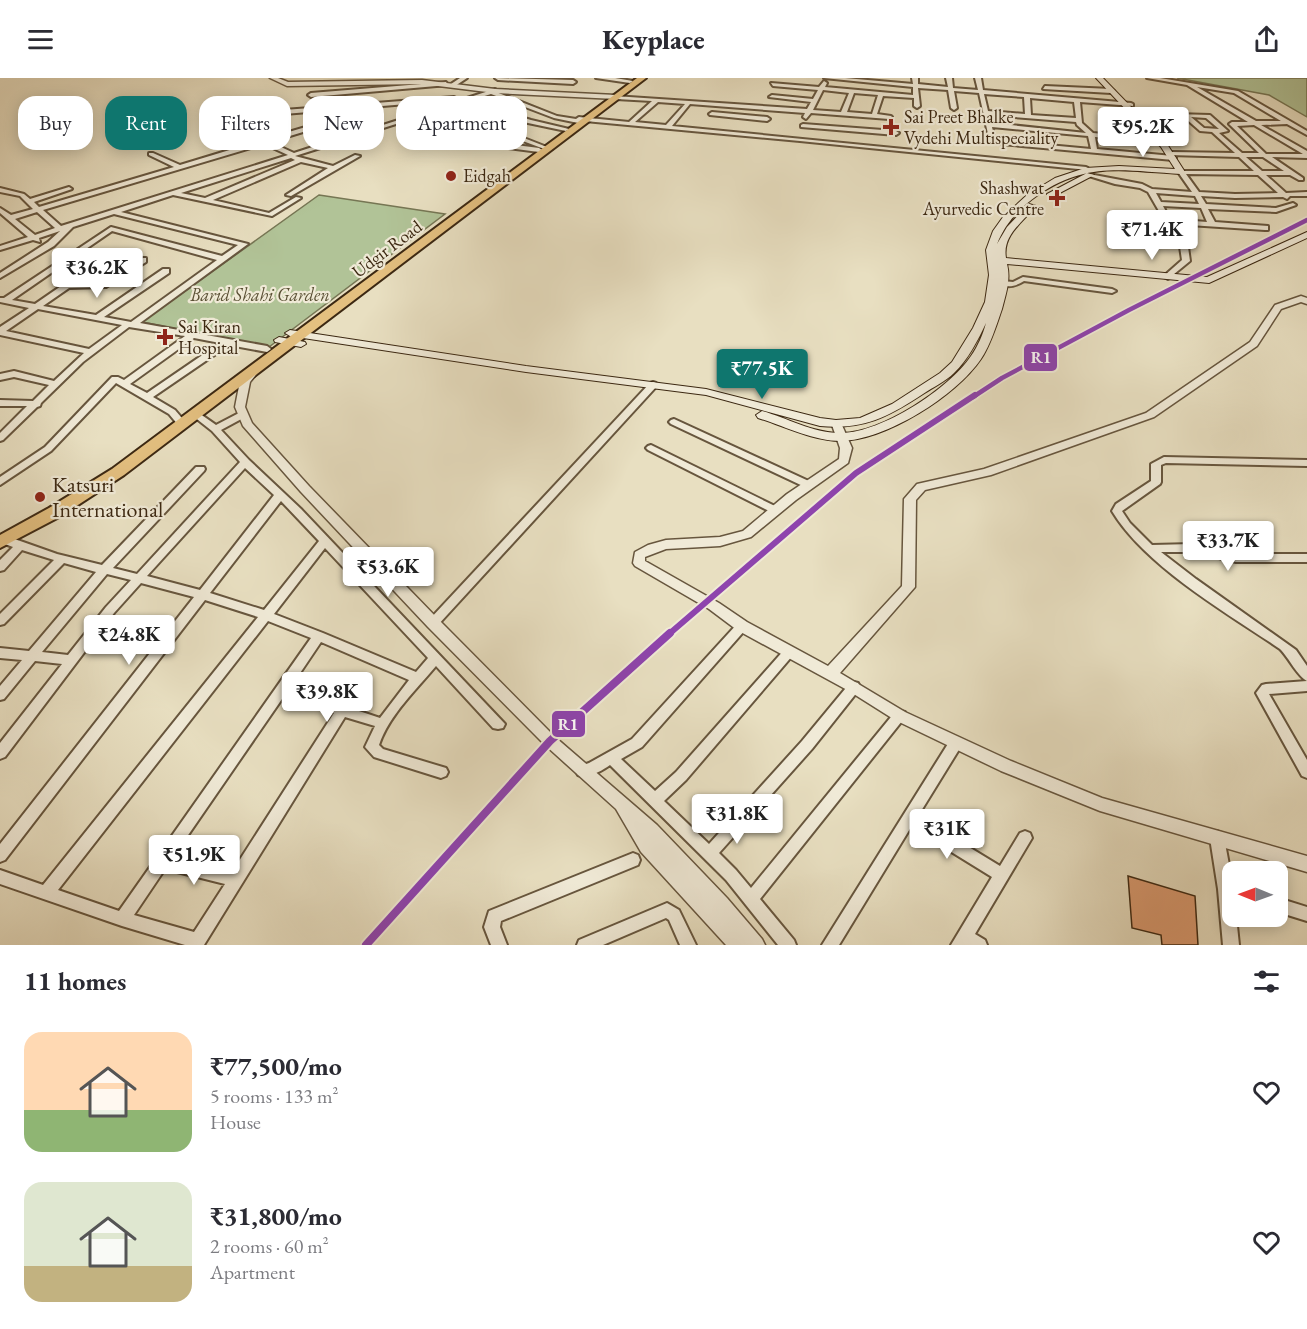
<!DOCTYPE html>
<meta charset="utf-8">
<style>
body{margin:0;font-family:"EB Garamond",serif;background:#f2f2f3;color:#2b2b33;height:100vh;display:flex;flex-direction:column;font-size:22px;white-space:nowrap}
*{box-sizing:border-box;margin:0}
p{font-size:20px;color:#7c7c81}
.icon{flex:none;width:33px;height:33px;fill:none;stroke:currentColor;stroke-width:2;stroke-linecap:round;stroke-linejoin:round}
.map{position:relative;height:867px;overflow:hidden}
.side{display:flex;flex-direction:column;background:#fff;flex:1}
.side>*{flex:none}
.banner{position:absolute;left:18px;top:18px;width:600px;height:54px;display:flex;gap:12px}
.needle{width:39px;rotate:271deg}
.fabs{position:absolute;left:1222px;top:783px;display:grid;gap:12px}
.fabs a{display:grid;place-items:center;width:66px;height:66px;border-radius:12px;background:#fff;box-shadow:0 3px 15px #0003;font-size:30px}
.price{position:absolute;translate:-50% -51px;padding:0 14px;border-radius:6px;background:#fff;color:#222;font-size:20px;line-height:39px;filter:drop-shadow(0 2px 3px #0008)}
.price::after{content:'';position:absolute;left:50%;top:36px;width:18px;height:14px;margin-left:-9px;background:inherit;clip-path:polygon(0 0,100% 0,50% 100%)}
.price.current{background:#0f766e;color:#fff}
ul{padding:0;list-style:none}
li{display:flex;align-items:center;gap:18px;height:150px;padding:0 24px}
li span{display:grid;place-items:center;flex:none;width:168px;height:120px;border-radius:18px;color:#555}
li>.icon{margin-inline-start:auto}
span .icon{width:72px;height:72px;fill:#fffc;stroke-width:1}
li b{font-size:26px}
h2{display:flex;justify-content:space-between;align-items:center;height:72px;padding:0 24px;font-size:26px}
.chip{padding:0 21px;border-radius:18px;background:#fff;box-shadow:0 3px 15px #0003;font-size:21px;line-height:54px}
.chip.current{background:#0f766e;color:#fff}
header{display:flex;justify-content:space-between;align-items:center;height:78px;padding:0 24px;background:#fff;font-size:27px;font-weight:800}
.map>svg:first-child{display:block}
.green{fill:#b1c397;stroke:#767654;stroke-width:1.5}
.building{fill:#db9b71;stroke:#3c2812;stroke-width:1.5}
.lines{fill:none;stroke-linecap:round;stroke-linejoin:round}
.minor-casing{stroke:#67563e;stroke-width:4}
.tertiary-casing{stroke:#67563e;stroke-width:3}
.secondary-casing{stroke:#3c2812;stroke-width:2}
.trunk-casing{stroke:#3c2812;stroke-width:4}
.minor{fill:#f0ead7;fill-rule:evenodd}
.tertiary{fill:#f0ead7;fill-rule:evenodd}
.secondary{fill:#f0ead7;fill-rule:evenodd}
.trunk{fill:#e4c080;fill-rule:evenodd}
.rail-1-far2-casing{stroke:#f0ead7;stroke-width:8}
.rail-1-far1-casing{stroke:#f0ead7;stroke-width:10}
.rail-1-casing{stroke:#f0ead7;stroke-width:12}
.rail-1-far2{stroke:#8e44ad;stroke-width:4.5}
.rail-1-far1{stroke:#8e44ad;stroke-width:6}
.rail-1{stroke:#8e44ad;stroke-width:8}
.poi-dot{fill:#8f2418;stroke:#f0ead7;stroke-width:2}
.labels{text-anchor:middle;stroke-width:4.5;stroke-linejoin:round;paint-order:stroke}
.far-poi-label{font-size:18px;fill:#3c2812;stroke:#f0ead7;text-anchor:start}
.far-street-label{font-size:18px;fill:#3c2812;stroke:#f0ead7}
.far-park-label{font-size:18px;font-style:italic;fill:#594f33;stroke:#f0ead7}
.poi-label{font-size:22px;fill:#3c2812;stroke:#f0ead7;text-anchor:start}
.line-badge{stroke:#f0ead7;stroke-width:2}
.badge-label{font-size:16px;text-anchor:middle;font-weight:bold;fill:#fff}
</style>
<header><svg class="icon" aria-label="menu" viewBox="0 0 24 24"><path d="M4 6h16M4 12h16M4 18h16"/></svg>Keyplace<svg class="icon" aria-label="share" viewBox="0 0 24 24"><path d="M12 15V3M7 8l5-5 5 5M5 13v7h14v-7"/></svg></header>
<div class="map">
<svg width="1307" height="867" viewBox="0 0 1307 867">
<rect width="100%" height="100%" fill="#e8dfc1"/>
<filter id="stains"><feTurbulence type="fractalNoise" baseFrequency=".00333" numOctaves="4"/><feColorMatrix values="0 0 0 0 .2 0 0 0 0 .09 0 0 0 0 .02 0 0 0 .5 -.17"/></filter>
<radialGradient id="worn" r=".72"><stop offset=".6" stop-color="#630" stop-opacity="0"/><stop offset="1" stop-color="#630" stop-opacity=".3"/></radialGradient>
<path class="green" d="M1177,0H1307V39L1269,17Z
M319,117L445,136L269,269L142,244Z"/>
<path class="building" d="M1128,798L1195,818L1198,867H1162L1161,857L1132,850Z"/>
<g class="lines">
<g class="minor-casing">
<path id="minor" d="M460,0H467L455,8H451V6Z
M495,0L573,2L576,4L573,6L498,2Z
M596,0H615L633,3L630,5Z
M824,0H845L913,6L912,0H918V6L948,9L946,0H952L953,10L978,12L975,0H981L983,12L1131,25L1133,26V28L1080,24L1082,45L1093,55L1164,62L1167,64L1166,65L1095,59L1097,71L1173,78L1176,80L1173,82L990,65L979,15L954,13L957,30L954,32L951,30L948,12L918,10L920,28L917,30L914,28V20L883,18L877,36L891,38L892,39L889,41L811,35L806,41L803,39L805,35L690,26L672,48L1086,89L1088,90V92L800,63L585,43L583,46L554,40L491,16L446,30L464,37L488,29L531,42L569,51L566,53L528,45L488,33L470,39L552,71L547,72L464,41L443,48L477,62L539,70L542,72L539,74L476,66L438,50L410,58V56L459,39L440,32L295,78L333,88L355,77L360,78L291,118L286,117L328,90L301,84L213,122L269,135L296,119L301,120L272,138L173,117L121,134L248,166L140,245L267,268L271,271L267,274L229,267L153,319L175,332L187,346L182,349L179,348L169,336L116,305L51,373L0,407V399L45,369L112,299H118L124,302L185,258L129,249L83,284L41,325L40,328L37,329L3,362L0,363V355L27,328H0V322L33,323L49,307L14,299L0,302V296L14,293L54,303L84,275L0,257V249L29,230L0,224V220H4L111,149L222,178L238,167L114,136L73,149L54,168L0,200V195L48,164L60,153L39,160L40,164L33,162L0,172V168L28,159L0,135V130L11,137L33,131L20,118L0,114V110L24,116L30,121L69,109L72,111L34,124L39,129L174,89L149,77V75H153L180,87L259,63L222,45V43H226L265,61L360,33L383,47L495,11L498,13L496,14L557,38L576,41L579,39L629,44L652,23L616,21L614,20V18L807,31L811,24L769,19L772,17L813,21L818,12L773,8L771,5L819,9L824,3L827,5L825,9L913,17V9ZM823,12L849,15L841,34L813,32ZM854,15L878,17L872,36L847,34ZM984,16L1024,19L1025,36L988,33ZM1030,20L1074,24L1076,40L1031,37ZM658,24L685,26L666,47L635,44ZM359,37L377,48L294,75L270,64ZM989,37L1076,44L1077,47L1086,55L991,45ZM992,49L1088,58L1091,71L995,62ZM264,66L288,77L61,148L43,132ZM291,80L295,82L205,120L181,115ZM37,134L55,150L35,157L15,141ZM112,153L217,182L131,244L104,239L169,195V191H163L96,237L43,228L69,210L106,209L146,184V180H143L101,205L64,206L35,226L12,222ZM38,231L122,247L89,271L6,253ZM194,260L220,265L147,315L130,306Z
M1147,0H1160L1238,13L1307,53V57L1287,46L1261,47L1307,73V80L1272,79L1303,100V102H1299L1290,97H1266L1286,115L1307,114V118H1290L1287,121L1283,119L1235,120L1201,118L1206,126L1276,130L1293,125L1296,127L1276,134L1208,131L1215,144L1268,148V152H1265L1174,146L1187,162L1190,183L1168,201L1164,199L1165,197L1182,182L1179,162L1163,140L1148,114L1140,110L1115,106L1089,98V96L1142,106L1152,111L1192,114L1178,94L1179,93H1254L1239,79L1170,77V75L1172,74L1235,75L1212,54L1200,53L1184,39L1138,38V36L1140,35L1210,37L1228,53L1219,55L1242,75H1259L1229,46L1232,44H1248L1187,7ZM1197,9L1234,15L1281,43H1256ZM1191,39L1206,40L1219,51L1204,50ZM1254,47L1303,76H1266L1237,48ZM1246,79H1263L1284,93H1262ZM1186,96L1258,97L1278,115L1235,116L1199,114ZM1156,115L1195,118L1199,126L1161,124ZM1163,128L1201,130L1207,144L1170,141Z
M446,4L448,7L311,19L308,17L311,15Z
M1045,8L1111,11L1114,13L1111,15L1043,11Z
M454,19L456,20V22L284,36L281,34L284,32Z
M712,34L767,39L770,41L767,43L710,37L709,36Z
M803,46L896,53L899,55L896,57L801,49V47Z
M1023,199L1112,211L1116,213L1112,215L1024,203C1016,208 1007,211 999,205L1003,203L1013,204Z
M653,304L656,305L657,307L656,309L437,548H429L427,545L429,542L650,305Z
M196,333L216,347L239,335H245L247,337L245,339L221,352L249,382L301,431L505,646L503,650L498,651L493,650L436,588C417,611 389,637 379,667L383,671L446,690L448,694L446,698L441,700L374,679L365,669L375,648L345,639L204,867H185L122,848L0,806V792L43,807L258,539L205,522L5,782L0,784V766L194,519L141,505L114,535L5,679L0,681V665L62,586L35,583L4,621L0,622V608L22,582L0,580V570L29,573L96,494L64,485L4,546L0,547V536L54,482L22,472L4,492L0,493V482L13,469L2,465L1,462L6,458L57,476L102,487L196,389H204L205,391L204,393L113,490L137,496L240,384L212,353L193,338L191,336L193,334ZM245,390L274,417L200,512L147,498ZM281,423L319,463L264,532L210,515ZM325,470L428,580L416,594L323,555L274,536ZM107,496L131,502L106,529L68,577L42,574ZM268,543L311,560L119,833L58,812ZM321,564L409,602L380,640L290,610ZM284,618L334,635L232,794L173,779ZM165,791L225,806L194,854L134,837Z
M674,341L813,405L814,407L809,410L805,409L671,346L669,344L671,342Z
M651,367L779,430L780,432L775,435L771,434L648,372L646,370L648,368Z
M1164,379L1307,382V388L1166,385L1161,387V404L1160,406L1122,433L1130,445L1152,467L1193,466L1236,476H1307V484H1236L1193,474H1161L1196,501L1296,572L1307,588V603C1298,599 1289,580 1280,571C1227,535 1145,488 1112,433L1116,426L1151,403V386Z
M742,544L746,545L748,548L746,551L642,669L621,681L655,713L676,694L785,571L789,569L793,571L795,574L793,577L686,702L664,723L709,766L802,663L850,605L854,604L858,605L860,609L858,613L812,671L719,775L736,792L751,810L895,634L900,633L905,634L906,638L760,821L794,862L796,867H778L726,802L610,687C601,693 589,701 578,697L576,693L578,689L589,685L632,661L738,545Z
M1307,603V613L1269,616L1307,682V700L1302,698L1256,615L1262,607L1266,606Z
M956,659L961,661L963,665L918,738L1000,788L1020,755L1025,753L1030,755L1032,760L975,856L985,862L987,867H951L992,799L911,749L839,867H822L951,661Z
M1217,753L1222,755L1224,760L1233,808V838H1236L1239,867H1223L1218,811L1210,760L1212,755Z
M633,775L638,777L640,782L638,787L501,843L500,849L507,867H491L484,849L489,833Z
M1278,820L1307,829V843L1278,834Z
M667,825L679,832L696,867H680L669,842L666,840L603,867H577L579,862Z"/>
</g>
<g class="tertiary-casing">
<path id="tertiary" d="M270,0H278L288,4L422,2L495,11L616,17L619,19L616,21L495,15L422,6L287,8Z
M1301,218L1307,220V226L1301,224L1281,231L1257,268L1154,339L991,397L925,412L916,422L915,509L840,595L905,634L1011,683L1102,720L1307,778V794L1100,733L1001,693L895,642L849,613L737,552L709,531L635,488L633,485L635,474L648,467L666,462L720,459L743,453L787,416L839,381L840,370L832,347L837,344L841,345L852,370L848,385L796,422L751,459L720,468L666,471L645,479V483L719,525L747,544L828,588L902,508L904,421L917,406L984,391L1146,335L1250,264L1275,227Z
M254,290L259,293L250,304L245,329L252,345L309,408L438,541L555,659L657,747L727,820L762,861L765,867H726L641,774L616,731L545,667L428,549L301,414L243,348L235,329L240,303L250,291Z"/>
</g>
<g class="secondary-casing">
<path id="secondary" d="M1096,0H1103L1167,66L1185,94L1181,96C1125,93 1087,83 1038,117C1019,130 1005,146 997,166L1007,149L1029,126L1036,128C1023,144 1002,157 1006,180L1207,199L1307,154V160L1209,205L1007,186C1011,202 1006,215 1002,231C996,248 991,266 981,281C956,318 886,362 841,363C813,363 784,348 758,340L756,337L762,333C788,340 814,356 842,355C882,354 949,311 971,278C978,268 983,256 986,245C978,262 968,282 954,295C945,304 933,309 923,316C888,339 864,352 820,348L706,317L526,294L290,258L285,255L290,252L526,288L706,311L820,340L836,342L860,340L892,326L940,295L952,284L973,250L985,224L989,197L986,172L993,153L1003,139L1027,117L1055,100L1085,90L1119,88L1175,91L1161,69Z
M1087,95L1094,97L1054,118L1047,116Z
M279,259L305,264L306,266L301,269L275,264L274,262Z"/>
</g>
<g class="trunk-casing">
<path id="trunk" d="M637,0H646L124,397L61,438L0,470V457L49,430L112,391Z"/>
</g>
<use href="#minor" class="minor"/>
<use href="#tertiary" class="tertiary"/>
<use href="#secondary" class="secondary"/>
<use href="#trunk" class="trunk"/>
<g class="rail-1-far2-casing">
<path id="rail-1-far2" d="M973,319L1002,300L1129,232L1307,142"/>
</g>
<g class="rail-1-far1-casing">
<path id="rail-1-far1" d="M669,556L856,395L975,317"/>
</g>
<g class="rail-1-casing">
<path id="rail-1" d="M366,867L550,663L670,555"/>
</g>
<use href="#rail-1-far2" class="rail-1-far2"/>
<use href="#rail-1-far1" class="rail-1-far1"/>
<use href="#rail-1" class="rail-1"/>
</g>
<g class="poi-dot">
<path d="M888 40h6v6h6v6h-6v6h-6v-6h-6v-6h6z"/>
<circle cx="451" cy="98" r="6"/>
<path d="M1054 111h6v6h6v6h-6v6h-6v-6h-6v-6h6z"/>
<path d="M162 250h6v6h6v6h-6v6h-6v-6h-6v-6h6z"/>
<circle cx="40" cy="419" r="6"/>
</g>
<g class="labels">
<g class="far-poi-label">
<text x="904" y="45">Sai Preet Bhalke<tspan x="904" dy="21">Vydehi Multispeciality</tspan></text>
<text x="463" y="104">Eidgah</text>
<text x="1044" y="116" text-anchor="end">Shashwat<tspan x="1044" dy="21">Ayurvedic Centre</tspan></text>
<text x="178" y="255">Sai Kiran<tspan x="178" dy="21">Hospital</tspan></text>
</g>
<g class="far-street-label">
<text transform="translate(387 171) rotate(-37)" y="6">Udgir Road</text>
</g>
<g class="far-park-label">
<text x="260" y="223">Barid Shahi Garden</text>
</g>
<g class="poi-label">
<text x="52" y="414">Katsuri<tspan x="52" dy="25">International</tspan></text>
</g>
</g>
<g class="line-badge">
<rect x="1023" y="265" width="35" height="29" rx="6" fill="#8e44ad"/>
<rect x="551" y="632" width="35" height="28" rx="6" fill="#8e44ad"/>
</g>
<g class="badge-label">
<text x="1041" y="285">R1</text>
<text x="568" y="652">R1</text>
</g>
<rect width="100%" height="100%" filter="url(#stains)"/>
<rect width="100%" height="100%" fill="url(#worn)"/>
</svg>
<div class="fabs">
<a><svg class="needle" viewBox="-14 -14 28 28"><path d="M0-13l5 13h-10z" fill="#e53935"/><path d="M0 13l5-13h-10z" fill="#7c7c81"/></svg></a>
</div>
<b class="price" style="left:1143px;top:80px">₹95.2K</b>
<b class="price" style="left:1152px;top:183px">₹71.4K</b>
<b class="price" style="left:97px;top:221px">₹36.2K</b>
<b class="price current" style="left:762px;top:322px">₹77.5K</b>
<b class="price" style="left:1228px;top:494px">₹33.7K</b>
<b class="price" style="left:388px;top:520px">₹53.6K</b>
<b class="price" style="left:129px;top:588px">₹24.8K</b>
<b class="price" style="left:327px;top:645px">₹39.8K</b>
<b class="price" style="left:737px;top:767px">₹31.8K</b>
<b class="price" style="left:947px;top:782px">₹31K</b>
<b class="price" style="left:194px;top:808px">₹51.9K</b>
<div class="banner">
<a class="chip">Buy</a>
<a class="chip current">Rent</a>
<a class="chip">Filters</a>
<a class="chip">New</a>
<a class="chip">Apartment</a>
</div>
</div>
<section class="side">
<h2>11 homes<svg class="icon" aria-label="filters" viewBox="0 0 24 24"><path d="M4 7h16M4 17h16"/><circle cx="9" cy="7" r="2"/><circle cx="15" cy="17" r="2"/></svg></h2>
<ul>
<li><span style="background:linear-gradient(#ffd9b3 65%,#8fb573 0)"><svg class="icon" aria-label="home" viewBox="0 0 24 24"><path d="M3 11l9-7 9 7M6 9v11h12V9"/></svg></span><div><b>₹77,500/mo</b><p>5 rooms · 133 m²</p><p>House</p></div><svg class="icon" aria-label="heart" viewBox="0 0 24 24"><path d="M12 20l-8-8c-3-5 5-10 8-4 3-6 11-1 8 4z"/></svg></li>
<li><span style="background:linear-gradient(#dfe7d0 70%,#c2b280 0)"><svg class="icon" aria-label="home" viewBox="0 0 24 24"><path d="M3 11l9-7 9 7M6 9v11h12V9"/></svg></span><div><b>₹31,800/mo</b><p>2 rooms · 60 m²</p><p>Apartment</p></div><svg class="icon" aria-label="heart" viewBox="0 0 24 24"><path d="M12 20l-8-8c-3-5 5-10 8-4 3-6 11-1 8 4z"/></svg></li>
</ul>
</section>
